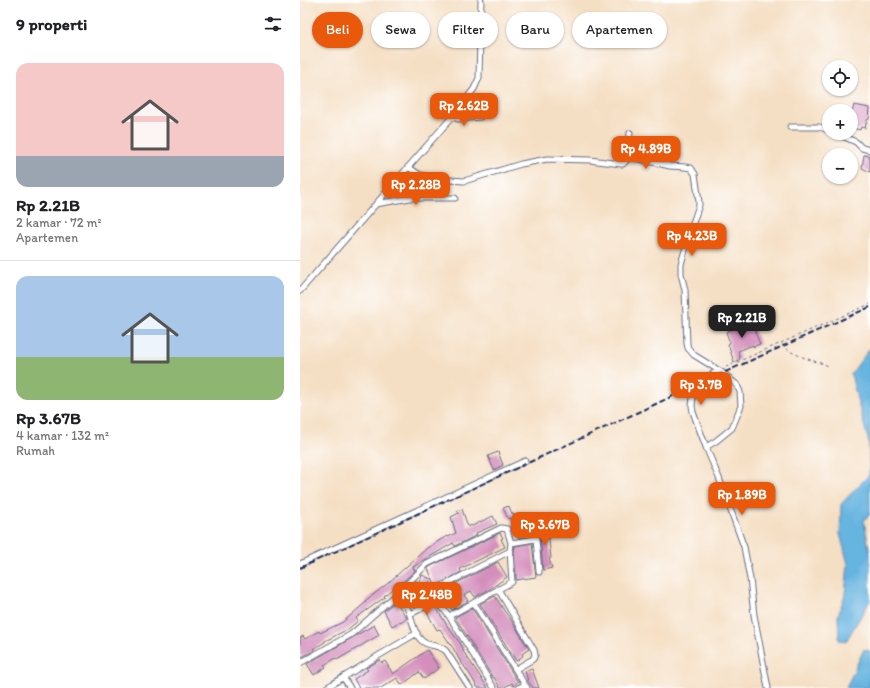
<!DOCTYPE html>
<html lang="id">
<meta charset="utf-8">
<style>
body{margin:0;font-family:Itim,sans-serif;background:#f2f2f2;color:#202124;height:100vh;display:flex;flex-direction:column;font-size:15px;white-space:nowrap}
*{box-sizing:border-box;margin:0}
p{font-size:13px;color:#757577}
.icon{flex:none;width:22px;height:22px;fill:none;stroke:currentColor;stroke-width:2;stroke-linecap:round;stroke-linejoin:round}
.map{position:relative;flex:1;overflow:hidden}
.drawer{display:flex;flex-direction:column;background:#fff;width:300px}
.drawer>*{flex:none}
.hud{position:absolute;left:12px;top:12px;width:380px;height:36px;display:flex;gap:8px}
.buttons{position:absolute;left:522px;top:60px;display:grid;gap:8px}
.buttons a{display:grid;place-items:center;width:36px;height:36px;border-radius:50%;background:#fff;box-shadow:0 1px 3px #0004;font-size:20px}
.price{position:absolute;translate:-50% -34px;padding:0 9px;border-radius:8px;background:#ea580c;color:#fff;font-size:13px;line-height:26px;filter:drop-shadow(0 1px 2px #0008)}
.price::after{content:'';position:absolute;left:50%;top:24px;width:12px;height:9px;margin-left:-6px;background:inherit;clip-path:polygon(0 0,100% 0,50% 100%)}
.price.current{background:#222;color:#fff}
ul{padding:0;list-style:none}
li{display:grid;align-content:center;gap:8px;height:212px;padding:0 16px}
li+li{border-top:1px solid #e0e0e0}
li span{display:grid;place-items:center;height:124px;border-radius:12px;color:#555}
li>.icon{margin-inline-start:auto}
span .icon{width:72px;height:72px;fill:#fffc;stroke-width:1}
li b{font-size:17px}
h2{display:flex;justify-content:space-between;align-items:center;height:48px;padding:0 16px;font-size:17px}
.tag{padding:0 14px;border-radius:18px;background:#fff;box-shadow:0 1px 3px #0004;font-size:14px;line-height:36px}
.tag.current{background:#ea580c;color:#fff}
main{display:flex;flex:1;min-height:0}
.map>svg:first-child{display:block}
.water{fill:#66b4e0;stroke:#40729f}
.building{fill:#d48ebc}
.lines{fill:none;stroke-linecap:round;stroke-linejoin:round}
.street-casing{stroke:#676d82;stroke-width:7}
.path{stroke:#676d82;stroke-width:1;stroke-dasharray:3 3;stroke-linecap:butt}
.street{stroke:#fff;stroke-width:5}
.rail{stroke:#1b2f5e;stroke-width:2;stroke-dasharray:6 3;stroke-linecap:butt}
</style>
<main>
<section class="drawer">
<h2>9 properti<svg class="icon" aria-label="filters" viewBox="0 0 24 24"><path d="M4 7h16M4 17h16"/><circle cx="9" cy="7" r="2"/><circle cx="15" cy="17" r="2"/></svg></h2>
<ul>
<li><span style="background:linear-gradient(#f6c9c9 75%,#9aa5b1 0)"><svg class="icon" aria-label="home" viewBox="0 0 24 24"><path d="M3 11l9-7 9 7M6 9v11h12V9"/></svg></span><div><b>Rp 2.21B</b><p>2 kamar · 72 m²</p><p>Apartemen</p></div></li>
<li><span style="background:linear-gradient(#a9c7e8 65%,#8fb573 0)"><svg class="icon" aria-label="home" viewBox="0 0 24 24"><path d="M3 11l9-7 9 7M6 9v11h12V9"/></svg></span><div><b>Rp 3.67B</b><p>4 kamar · 132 m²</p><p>Rumah</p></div></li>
</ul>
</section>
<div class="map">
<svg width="570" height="688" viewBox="0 0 570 688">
<rect width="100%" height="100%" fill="#fff"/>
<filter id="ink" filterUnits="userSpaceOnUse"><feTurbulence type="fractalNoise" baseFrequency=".025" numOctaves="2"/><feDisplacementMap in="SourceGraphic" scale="8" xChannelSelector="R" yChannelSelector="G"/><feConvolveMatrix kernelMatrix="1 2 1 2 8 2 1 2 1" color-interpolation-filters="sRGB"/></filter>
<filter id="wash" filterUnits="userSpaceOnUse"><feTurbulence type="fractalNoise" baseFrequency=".012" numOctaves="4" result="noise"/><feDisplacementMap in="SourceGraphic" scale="16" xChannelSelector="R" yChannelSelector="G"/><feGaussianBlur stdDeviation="0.9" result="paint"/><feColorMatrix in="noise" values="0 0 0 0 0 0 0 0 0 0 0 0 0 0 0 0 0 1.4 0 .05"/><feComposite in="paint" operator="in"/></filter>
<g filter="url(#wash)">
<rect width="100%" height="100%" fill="#f5dfc4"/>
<path class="water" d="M570,348V514L564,521L570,554V601L546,641L539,640L538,616L545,594L548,564L540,534L541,504L569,475V443L557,399L551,374Z
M564,649L570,651V688H546Z"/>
<g id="blocks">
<path class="building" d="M554,105L570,108L569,119L567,120L565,128L561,127L560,130L553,128L555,118L551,117Z
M564,155L570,156V172L562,168Z
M451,321L456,331L455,332L460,344L453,347V345L438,351L440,359L434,362L428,344L430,343L426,332Z
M198,452L203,465L194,470L188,456Z
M209,506L212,514H214L220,527L214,531L212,526L214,525L210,518L208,519L203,508Z
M162,509L168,527L171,525L172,526L193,516L197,524L176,533L177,535L155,546L153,543L113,567L115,571L109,576L94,590L93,588L84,596L85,597L56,618L58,621L48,629L25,641V642L13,649L15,650L2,657L0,655V638L3,636L5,639L19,631L20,633L43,622L66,602L65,601L87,584L127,548L147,536L148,537L156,533L151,517L159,513L157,511Z
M247,523L251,558L249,559L252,568L243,570L239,524Z
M219,529H231L232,536L219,538Z
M200,533L203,538L201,539L205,547L160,569L161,572L136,586L128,569L129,567Z
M232,543L236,577L216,580L214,551L215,546Z
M198,562L207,577L190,589L175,597L171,591L164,595L168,601L152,610L141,593L143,590Z
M122,575L131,579L122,598L110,593L115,582L116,581L120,582Z
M195,596L205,612L211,620L229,649L222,654L223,656L216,661L180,604Z
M96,602L107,618L102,622L101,621L92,626L84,611L91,605Z
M135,606L148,627L160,643L164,651H163L188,688H178L169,673L159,659L153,648L140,629L137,630L126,611Z
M172,608L218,682L213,686L212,683L203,688H200L194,677L193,678L155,617Z
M74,625L79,635L37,660L36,658L24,665L26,667L14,675L7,664Z
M127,650L139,668L124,679L119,672L102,685L97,678L81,688H59L54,679L68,670L66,668L80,660L82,663L85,661L93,674Z
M232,669L235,677L239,688H233L228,681L225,671Z"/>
</g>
</g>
<g filter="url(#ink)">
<use href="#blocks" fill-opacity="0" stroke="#676d82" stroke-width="1"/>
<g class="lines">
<g class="street-casing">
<path id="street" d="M152,117L158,119L180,117
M490,127H519L529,130
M535,133L556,142L562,148L570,150
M326,156L370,166L385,167L391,168L395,174L399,202V205L392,226L381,264V274L385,290L387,344L388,348L394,355L423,373L437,385L440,392L441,406L432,428L416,441L406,447L419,478L444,547L450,579L454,615L468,688
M108,167L120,175L137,179L164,181L221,164L247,159L290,160L321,164H323L326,161L330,133
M76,204L110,198H155
M0,291L152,117L174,89L179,78L181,0
M406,447L393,412L392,406L393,397L392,387L395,383L418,371
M235,528L239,572
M211,543L235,539
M0,564L225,461
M198,589L234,650L235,655L233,659L216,669
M98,593C102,600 108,607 110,615C113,623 114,634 121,640C127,647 139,644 146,651L170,688
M174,603L225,685L227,688
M110,614L137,601
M0,663L50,635L54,632L98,593L127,564L199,529L201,528L207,529L211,543L210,551L212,582L149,616
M43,677L50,688
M26,688L78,656L117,633
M194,688L149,616L137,601L136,594L137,591L140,587L210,551
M218,688L225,685"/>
</g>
<path class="path" d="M482,344C489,355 516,361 529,366
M426,367L570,304"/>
<use href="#street" class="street"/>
<path class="rail" d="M0,568L423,373L570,307"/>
</g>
</g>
</svg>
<div class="buttons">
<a><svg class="icon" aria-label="locate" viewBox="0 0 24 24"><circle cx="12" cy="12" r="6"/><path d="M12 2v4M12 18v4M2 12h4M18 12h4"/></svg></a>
<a>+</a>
<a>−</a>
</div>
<b class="price" style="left:164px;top:127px">Rp 2.62B</b>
<b class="price" style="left:346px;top:170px">Rp 4.89B</b>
<b class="price" style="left:116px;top:206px">Rp 2.28B</b>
<b class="price" style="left:392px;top:257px">Rp 4.23B</b>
<b class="price current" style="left:442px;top:339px">Rp 2.21B</b>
<b class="price" style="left:401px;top:406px">Rp 3.7B</b>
<b class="price" style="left:442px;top:516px">Rp 1.89B</b>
<b class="price" style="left:245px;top:546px">Rp 3.67B</b>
<b class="price" style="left:127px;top:616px">Rp 2.48B</b>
<div class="hud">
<a class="tag current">Beli</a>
<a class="tag">Sewa</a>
<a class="tag">Filter</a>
<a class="tag">Baru</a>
<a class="tag">Apartemen</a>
</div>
</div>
</main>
